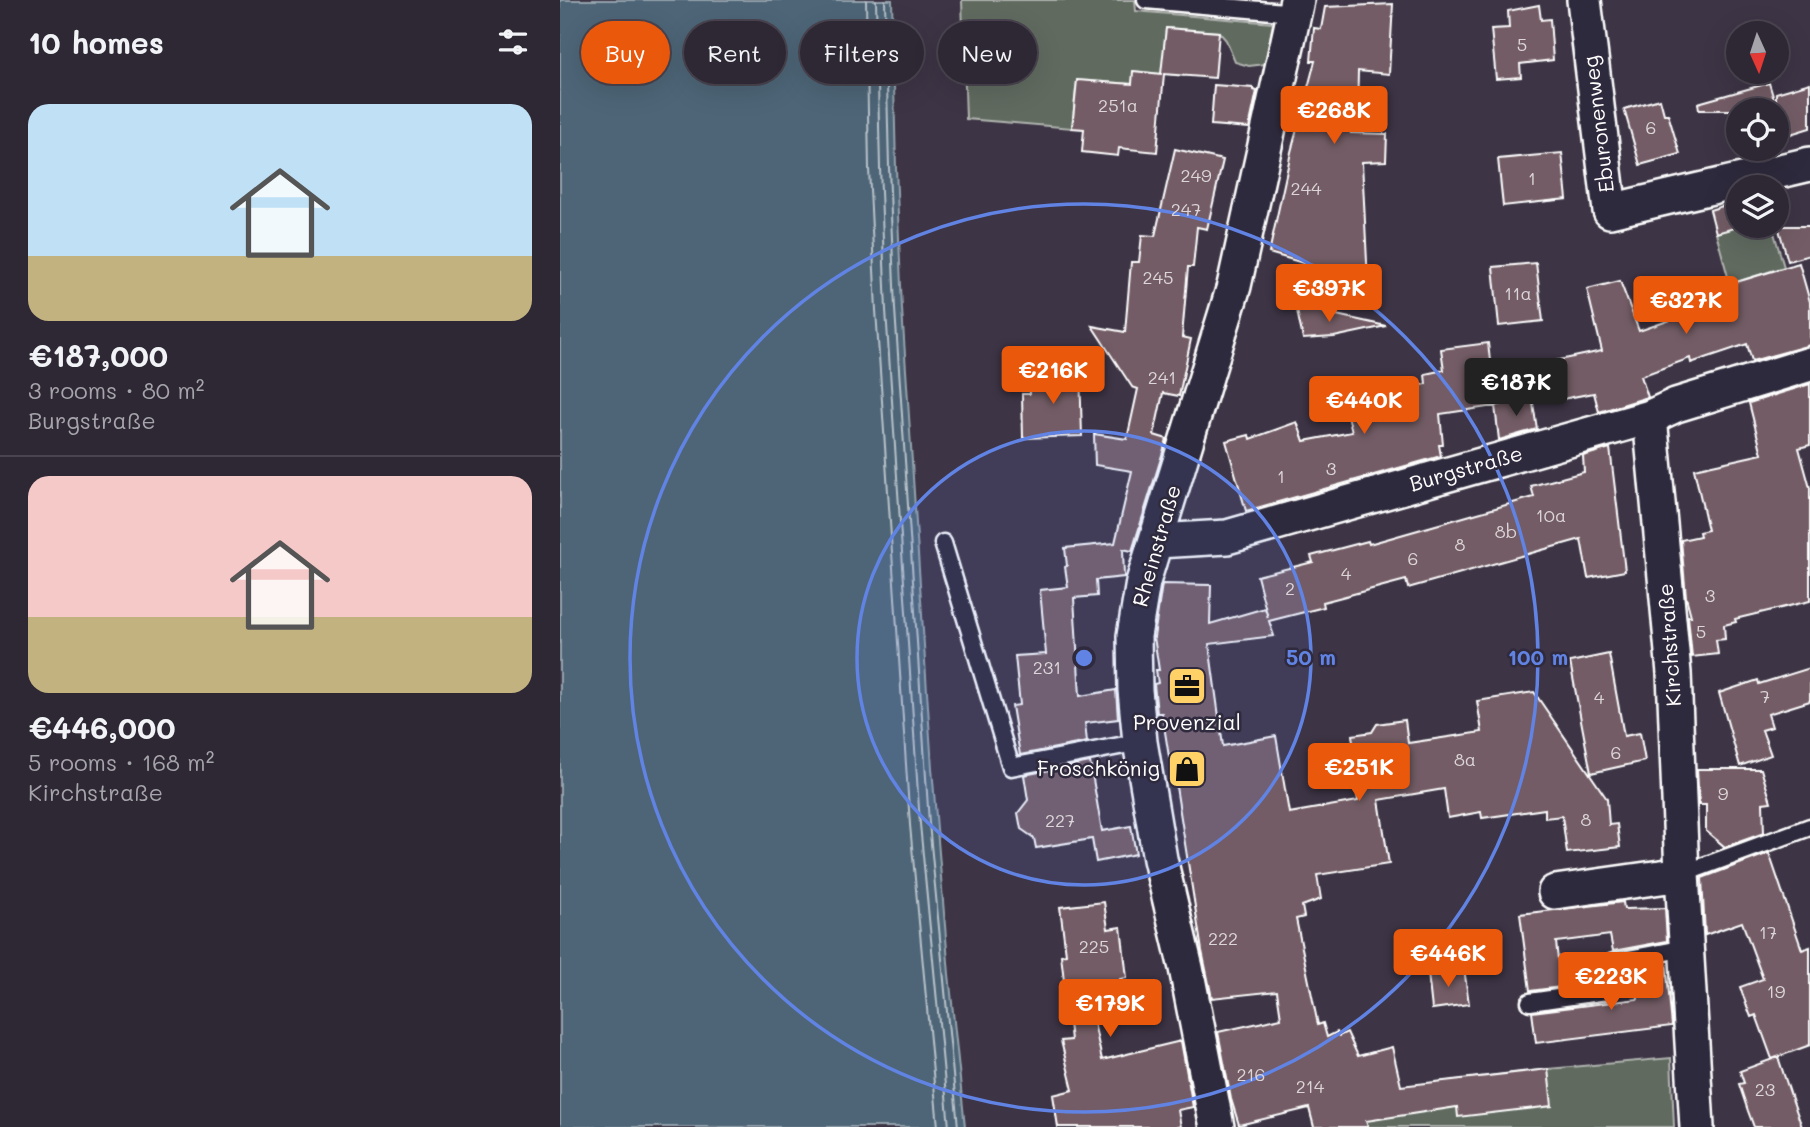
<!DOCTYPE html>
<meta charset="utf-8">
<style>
body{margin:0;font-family:Mali,sans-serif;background:#3a3340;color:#f1f3f6;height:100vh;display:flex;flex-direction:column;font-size:26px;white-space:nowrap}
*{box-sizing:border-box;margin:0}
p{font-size:23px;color:#a7a5ac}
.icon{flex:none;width:38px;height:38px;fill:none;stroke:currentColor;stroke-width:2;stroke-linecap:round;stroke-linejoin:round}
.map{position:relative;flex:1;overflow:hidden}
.details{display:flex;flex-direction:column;background:#2e2734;width:560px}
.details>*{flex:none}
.banner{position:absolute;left:21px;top:21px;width:665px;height:63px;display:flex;gap:14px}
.needle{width:46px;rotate:177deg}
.buttons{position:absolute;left:1166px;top:21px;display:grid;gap:14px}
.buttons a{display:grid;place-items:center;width:63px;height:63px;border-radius:50%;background:#2e2734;box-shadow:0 7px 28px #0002,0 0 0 2px #49444f;font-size:35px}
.price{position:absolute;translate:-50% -60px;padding:0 16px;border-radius:7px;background:#ea580c;color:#fff;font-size:23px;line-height:46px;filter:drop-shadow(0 2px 4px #0008)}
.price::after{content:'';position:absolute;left:50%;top:42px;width:21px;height:16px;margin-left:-10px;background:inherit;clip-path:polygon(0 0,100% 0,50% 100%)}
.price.current{background:#222;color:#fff}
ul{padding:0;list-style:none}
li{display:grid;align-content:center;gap:14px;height:371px;padding:0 28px}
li+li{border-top:2px solid #49444f}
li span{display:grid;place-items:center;height:217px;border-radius:21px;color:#555}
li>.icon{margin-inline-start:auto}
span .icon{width:126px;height:126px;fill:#fffc;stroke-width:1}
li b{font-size:30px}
h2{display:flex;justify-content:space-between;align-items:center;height:84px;padding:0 28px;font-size:30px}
.pill{padding:0 24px;border-radius:32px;background:#2e2734;box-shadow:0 7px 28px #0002,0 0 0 2px #49444f;font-size:24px;line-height:63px}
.pill.current{background:#ea580c;color:#fff}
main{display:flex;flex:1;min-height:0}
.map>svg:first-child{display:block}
.green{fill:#606a5f;stroke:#b0b4af;stroke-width:2}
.water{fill:#4d6577;stroke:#94a3ad;stroke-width:2}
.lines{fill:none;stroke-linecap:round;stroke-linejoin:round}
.shore{stroke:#b8c1c9;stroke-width:2}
.building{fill:#735b65;stroke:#fff;stroke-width:2}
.service-casing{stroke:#fff;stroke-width:21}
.minor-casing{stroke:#fff;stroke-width:38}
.service{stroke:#2f2a3d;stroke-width:16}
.minor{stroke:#2f2a3d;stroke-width:33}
.ring{fill:none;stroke:#6183e4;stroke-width:3.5}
.labels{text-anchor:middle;stroke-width:5;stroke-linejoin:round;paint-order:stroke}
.number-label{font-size:18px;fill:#dcd6d8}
.street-label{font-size:21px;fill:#fff;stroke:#2f2a3d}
.poi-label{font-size:21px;fill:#fff;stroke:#2f2a3d}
.centre{fill:#6183e4;stroke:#2f2a3d;stroke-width:3.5}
.ring-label{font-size:21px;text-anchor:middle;font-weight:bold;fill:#6183e4;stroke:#2f2a3d;stroke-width:5;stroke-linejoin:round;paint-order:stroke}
</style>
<main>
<section class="details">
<h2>10 homes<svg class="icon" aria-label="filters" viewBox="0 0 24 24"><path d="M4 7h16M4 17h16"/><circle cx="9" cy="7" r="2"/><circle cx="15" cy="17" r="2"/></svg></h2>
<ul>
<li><span style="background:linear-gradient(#bfe0f5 70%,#c2b280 0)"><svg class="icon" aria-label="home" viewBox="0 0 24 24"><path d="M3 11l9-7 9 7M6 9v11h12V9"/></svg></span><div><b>€187,000</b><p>3 rooms · 80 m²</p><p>Burgstraße</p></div></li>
<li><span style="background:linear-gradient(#f6c9c9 65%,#c2b280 0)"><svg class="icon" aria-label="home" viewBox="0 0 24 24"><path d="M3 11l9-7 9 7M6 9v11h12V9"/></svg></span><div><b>€446,000</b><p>5 rooms · 168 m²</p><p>Kirchstraße</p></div></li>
</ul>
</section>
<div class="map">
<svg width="1250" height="1127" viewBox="0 0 1250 1127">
<rect width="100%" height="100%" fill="#3d3445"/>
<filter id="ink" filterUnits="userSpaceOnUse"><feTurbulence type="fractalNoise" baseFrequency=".0143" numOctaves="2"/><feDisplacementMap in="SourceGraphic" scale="14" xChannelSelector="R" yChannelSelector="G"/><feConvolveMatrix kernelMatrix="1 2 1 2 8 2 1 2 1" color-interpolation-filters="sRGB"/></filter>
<g filter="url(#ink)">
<path class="green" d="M402,0H575L576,11L713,23L705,64L689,66L675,62L666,40L659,32L606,28L603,61L624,63V76L574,71L572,84L517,80L512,128L406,119Z
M1181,226H1212L1224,267L1170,284L1156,233Z
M1111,1058L1114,1127H754L750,1111L854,1085L988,1069Z"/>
<path class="water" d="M0,0H332L336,168L342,309L372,768L389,974L405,1127H0Z"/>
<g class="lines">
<path class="shore" d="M306,0L309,169L316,310L350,825L378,1127
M316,0L320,168L326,310L360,824L389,1127
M325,0L329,168L335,309L369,823L398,1127"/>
</g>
<path class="building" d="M833,4L829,74L798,71L797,118L791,133L827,134L826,161L802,162L808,282L709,253L731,152L755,61H751L754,28L761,29L765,7Z
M979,5L981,20L990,19L993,60L960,64L961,77L936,79L931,29L949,28L948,11Z
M606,28L659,32L655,78L604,74L597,152L559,148L558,156L522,152L524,129L512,128L517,80L572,84L573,71L601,74Z
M1209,83L1216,106V93L1250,83V128L1224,136L1223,131L1216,133V110H1139L1138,103Z
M654,85L693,88V90L697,91L689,128L651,125Z
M1100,99L1104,114H1108L1120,154L1080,165L1064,109Z
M615,149L663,160L647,229L637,227L633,267H628L622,337L631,339L619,396L603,393L594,435L607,439L572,551L563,549L564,577L536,580L537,596L514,598L520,696L556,690L558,719L525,723L527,742L460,755L452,706L460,705L455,656L486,654L480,590L508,587L505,567L507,566L505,548L555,543L572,471L535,465L534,434L567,439L578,389L572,387L532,326L565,332L571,262H579L582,235L595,236Z
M1002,153L1007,199L943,206L938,159Z
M1178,201V227L1156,233L1150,210Z
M1218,226H1250V255L1228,261Z
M976,263L983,321L939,326L933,267Z
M1239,263L1250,302V345L1192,361L1187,344L1131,363L1130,358L1081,376L1088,397L1039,412L1034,393L1002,399L995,361L1042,351L1027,289L1060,281L1079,331L1174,298L1170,284Z
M736,306L826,326L774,337L743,339Z
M928,343L935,406L880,414L883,445H879L881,456L686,511L666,441L689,435L690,439L737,422L744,441L792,432L787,412L845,399L843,388L866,384L865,374L884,370L881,349Z
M520,371L522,436L463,438L462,394H470L469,373Z
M1250,384V445L1239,448L1250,488V601L1175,619L1176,622L1164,625L1165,639L1156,640L1158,654L1132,657L1128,616H1131L1126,597L1121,540L1140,536L1139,532L1148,530L1134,469L1202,454L1189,403Z
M972,397L977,429L939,440L935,406Z
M1050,448L1065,571L1028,578L1021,539L848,588L846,580L763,602L764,607L709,621L714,636L649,644L663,746L716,736L729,813L798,801L794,775L797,770L792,735L812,732L817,724L845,720L848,743L922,732L917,701L974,692L1047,799L1049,825L1057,824L1060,847L1007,853L1002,816L985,818V809L922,818L921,812L888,818L884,789L819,800L829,864L757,875L761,899L742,906L744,917L736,919L758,1025L763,1023L767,1037L777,1032L779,1036L787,1032L798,1056L832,1047L841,1086L988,1069L992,1106L898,1117L897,1107L806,1121L808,1127H754L749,1108L679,1125L671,1099L658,1032L721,1018L717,991L652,998L642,951L611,755L609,757L602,713H597L594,684L598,683L596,670H599L594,637L602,584L651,585L650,624L705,608L708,618L697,576L753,562L751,556L808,541L809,544L974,497L971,486L1024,472L1023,456Z
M1049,654L1064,736L1080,733L1085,761L1031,773L1010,662Z
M1250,668V701L1208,714L1212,727L1202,730L1211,755L1180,766L1159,693L1198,680L1199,684Z
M530,762L542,831L571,826L576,854L536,862L532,839L476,848L474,838L461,829L458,813L468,800L464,775Z
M1137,769H1201L1211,802L1203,803L1204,833L1165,847L1146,831V805H1139Z
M1209,853L1242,950L1250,947V1045L1212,1059L1196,1015L1191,1017L1180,987L1203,979L1182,922L1145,935L1142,878Z
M544,902L548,929L561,927L567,978L560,979L563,1009L532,1013L542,1060L621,1041L633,1107L618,1110L621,1127H498L493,1095L513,1090L501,1041L511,1040L501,955L506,954L500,907Z
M1063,902L1064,909L1105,908L1107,941L1053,951L1050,935L996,942L1001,987L970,991L960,914Z
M1106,963L1112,1026L976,1043L972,1012L1078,999L1075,969Z
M904,968L909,1004L872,1009L868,973Z
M1218,1057L1231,1096L1242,1127H1194L1188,1111L1179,1084L1184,1083L1180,1071Z"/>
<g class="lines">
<g class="service-casing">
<path id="service" d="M586,0L735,13
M383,543L451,767L580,742
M1122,874L1250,827
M970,1002L1046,991L1049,987L1047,969L1053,962L1126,948"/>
</g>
<g class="minor-casing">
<path id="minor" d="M1024,0L1050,211L1250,164
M1090,417L1114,673L1122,874L1137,1127
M597,541L667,537L1090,417L1116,405L1250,364
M995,892L1122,874
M657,1127L626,968L600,859L580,742L575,690L574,636L583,582L674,286L737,0"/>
</g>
<use href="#service" class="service"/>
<use href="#minor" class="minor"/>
</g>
</g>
<circle cx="524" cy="658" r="227" fill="#6183e4" fill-opacity=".12"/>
<g class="ring">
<circle cx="524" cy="658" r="227"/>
<circle cx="524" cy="658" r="454"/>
</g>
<defs>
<g id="office-square" transform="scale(2.0125)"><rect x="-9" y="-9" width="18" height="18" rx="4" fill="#ffd166" stroke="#2f2a3d"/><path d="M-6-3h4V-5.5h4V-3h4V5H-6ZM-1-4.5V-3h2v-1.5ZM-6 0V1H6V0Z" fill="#111"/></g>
<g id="shop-square" transform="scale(2.0125)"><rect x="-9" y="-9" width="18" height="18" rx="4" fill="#ffd166" stroke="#2f2a3d"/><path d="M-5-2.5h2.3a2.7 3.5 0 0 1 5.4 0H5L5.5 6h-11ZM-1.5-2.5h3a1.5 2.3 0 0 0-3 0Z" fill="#111"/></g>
</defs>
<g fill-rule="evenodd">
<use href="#office-square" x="627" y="686"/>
<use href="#shop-square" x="627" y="769"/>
</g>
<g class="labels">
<g class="number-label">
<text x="962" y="51">5</text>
<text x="558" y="112">251a</text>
<text x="1091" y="134">6</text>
<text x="636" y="182">249</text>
<text x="972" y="185">1</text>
<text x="746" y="195">244</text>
<text x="626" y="216">247</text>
<text x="598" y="284">245</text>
<text x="958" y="300">11a</text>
<text x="602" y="384">241</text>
<text x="771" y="475">3</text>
<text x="721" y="483">1</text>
<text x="991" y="522">10a</text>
<text x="946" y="538">8b</text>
<text x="900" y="551">8</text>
<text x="853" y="565">6</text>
<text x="786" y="580">4</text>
<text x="730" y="595">2</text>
<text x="1150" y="602">3</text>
<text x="1141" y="638">5</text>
<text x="487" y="674">231</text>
<text x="1205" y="703">7</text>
<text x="1039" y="704">4</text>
<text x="1056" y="759">6</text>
<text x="905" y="766">8a</text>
<text x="1163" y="800">9</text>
<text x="1026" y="826">8</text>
<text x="500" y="827">227</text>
<text x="1208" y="939">17</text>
<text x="663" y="945">222</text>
<text x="534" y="953">225</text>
<text x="1216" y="998">19</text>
<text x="691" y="1081">216</text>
<text x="750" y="1093">214</text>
<text x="1205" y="1096">23</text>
</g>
<g class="street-label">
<text transform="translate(1039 124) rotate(-97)" y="7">Eburonenweg</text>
<text transform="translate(906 469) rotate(-16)" y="7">Burgstraße</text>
<text transform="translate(597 546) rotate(-74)" y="7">Rheinstraße</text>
<text transform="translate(1110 645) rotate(-94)" y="7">Kirchstraße</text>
</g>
<g class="poi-label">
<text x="627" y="730">Provenzial</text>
<text x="600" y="776" text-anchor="end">Froschkönig</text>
</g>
</g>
<circle cx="524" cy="658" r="10" class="centre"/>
<g class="ring-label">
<text x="751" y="665">50 m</text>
<text x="978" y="665">100 m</text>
</g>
</svg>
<div class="buttons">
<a><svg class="needle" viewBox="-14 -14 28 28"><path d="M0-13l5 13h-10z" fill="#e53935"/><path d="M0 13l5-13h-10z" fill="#a7a5ac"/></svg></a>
<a><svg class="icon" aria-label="locate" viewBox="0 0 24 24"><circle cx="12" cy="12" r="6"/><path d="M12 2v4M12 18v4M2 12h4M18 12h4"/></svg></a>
<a><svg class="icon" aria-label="layers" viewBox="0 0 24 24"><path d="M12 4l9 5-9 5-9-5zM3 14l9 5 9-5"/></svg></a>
</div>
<b class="price" style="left:774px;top:146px">€268K</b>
<b class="price" style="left:769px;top:324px">€397K</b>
<b class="price" style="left:1126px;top:336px">€327K</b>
<b class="price" style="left:493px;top:406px">€216K</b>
<b class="price current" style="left:956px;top:418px">€187K</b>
<b class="price" style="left:804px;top:436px">€440K</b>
<b class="price" style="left:799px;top:803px">€251K</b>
<b class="price" style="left:888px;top:989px">€446K</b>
<b class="price" style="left:1051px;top:1012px">€223K</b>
<b class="price" style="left:550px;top:1039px">€179K</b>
<div class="banner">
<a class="pill current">Buy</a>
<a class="pill">Rent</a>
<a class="pill">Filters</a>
<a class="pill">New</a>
</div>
</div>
</main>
